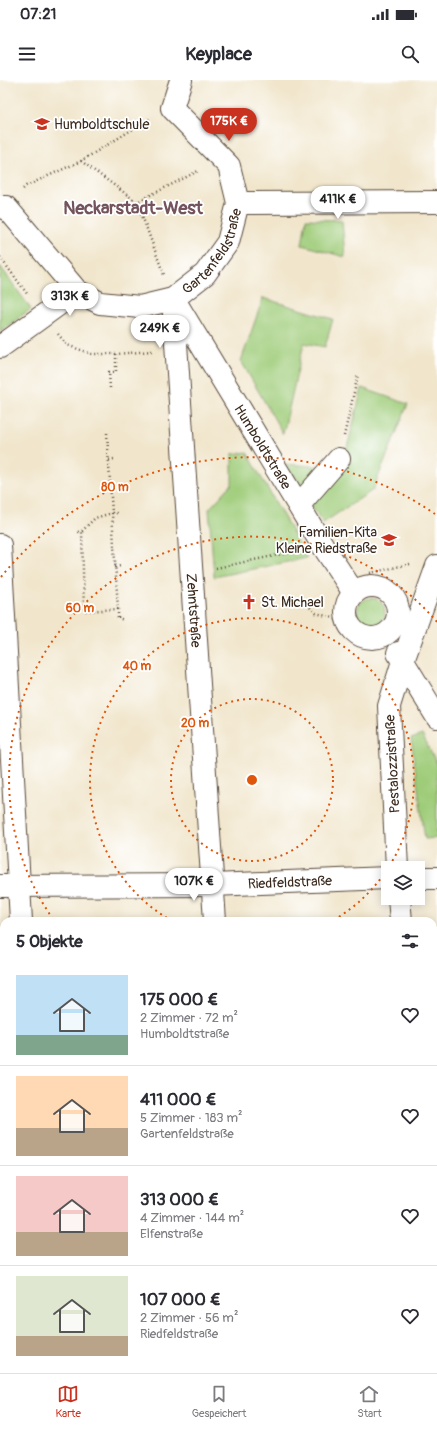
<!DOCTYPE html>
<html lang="de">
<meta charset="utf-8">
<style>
body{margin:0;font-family:Pangolin,sans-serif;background:#f7f7f7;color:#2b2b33;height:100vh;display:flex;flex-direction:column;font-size:15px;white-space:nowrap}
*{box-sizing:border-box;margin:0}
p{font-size:13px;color:#7c7c81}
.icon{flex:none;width:22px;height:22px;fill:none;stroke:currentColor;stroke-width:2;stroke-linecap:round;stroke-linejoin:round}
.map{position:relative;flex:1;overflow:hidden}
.drawer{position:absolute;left:0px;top:837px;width:437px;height:456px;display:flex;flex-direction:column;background:#fff;border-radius:12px 12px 0 0;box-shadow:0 2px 10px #0003}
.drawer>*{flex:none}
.buttons{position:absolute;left:381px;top:781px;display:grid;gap:8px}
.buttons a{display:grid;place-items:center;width:44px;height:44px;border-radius:0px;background:#fff;box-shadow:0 2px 10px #0003;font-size:20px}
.price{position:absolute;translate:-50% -34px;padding:0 9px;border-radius:14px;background:#fff;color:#222;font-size:13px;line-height:26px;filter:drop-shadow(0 1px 2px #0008)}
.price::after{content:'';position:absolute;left:50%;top:24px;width:12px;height:9px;margin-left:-6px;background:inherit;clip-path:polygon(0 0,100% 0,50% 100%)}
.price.selected{background:#c8321e;color:#fff}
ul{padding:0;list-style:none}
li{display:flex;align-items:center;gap:12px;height:100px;padding:0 16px}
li+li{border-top:1px solid #e1e1e2}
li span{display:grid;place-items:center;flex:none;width:112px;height:80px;border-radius:0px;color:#555}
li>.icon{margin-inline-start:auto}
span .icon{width:48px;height:48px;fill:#fffc;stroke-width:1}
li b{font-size:17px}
h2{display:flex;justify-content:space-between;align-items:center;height:48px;padding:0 16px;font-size:17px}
.status{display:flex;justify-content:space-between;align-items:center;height:28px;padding:0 20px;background:#fff;direction:ltr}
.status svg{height:11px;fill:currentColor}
header{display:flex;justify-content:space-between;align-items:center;height:52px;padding:0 16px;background:#fff;font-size:18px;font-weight:800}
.menu{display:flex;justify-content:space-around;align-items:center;height:56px;border-top:1px solid #e1e1e2;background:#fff;font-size:11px;color:#7c7c81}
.menu a{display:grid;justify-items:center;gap:2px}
.menu .selected{color:#c8321e}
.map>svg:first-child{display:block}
.green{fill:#9fcc79;stroke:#6d7b4c}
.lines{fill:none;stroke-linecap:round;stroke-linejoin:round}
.minor-casing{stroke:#564638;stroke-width:24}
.path{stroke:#564638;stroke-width:2.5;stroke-dasharray:1 3;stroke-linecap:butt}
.minor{stroke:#fff;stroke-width:22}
.ring{fill:none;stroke:#df570d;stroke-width:2;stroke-dasharray:2 4}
.labels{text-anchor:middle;stroke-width:3.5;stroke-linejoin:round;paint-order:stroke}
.poi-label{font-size:14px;fill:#3b2a1e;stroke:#fff;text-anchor:start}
.street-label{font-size:14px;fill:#3b2a1e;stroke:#fff}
.district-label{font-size:18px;font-weight:bold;fill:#74545c;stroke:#fff}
.centre{fill:#df570d;stroke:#fff;stroke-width:2}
.ring-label{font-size:12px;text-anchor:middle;font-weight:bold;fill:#df570d;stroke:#fff;stroke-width:3.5;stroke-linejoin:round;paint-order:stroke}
</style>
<div class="status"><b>07:21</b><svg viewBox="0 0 49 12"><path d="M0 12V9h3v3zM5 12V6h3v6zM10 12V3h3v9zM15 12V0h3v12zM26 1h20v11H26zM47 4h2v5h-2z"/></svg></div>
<header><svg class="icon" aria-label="menu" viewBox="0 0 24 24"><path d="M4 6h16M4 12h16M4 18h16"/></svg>Keyplace<svg class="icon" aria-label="search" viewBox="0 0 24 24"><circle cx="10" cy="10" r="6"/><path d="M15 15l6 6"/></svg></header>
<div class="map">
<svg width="437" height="1293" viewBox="0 0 437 1293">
<rect width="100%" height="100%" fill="#fff"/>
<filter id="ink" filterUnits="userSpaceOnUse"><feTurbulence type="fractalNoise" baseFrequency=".025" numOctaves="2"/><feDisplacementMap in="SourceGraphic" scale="8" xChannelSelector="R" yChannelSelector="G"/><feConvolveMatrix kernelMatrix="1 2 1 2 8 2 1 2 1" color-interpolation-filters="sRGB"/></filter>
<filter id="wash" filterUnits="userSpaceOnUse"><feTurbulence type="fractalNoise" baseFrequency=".012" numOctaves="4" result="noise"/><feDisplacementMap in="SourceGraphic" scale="16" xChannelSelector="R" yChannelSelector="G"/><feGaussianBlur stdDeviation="0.9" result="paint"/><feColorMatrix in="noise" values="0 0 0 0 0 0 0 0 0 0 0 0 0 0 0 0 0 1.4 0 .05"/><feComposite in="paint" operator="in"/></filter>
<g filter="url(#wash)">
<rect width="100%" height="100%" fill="#f1e6cc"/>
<path class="green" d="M306,139L342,140L345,177L302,165Z
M0,186L31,229L0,251Z
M263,218L333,239L325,267L304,263L283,354L241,281Z
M362,308L408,324L373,410L323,443L308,420L346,372Z
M247,372L307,478L214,497L209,429L232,404V374Z
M285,384L326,387L306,410Z
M357 532a14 14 0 1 1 28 0a14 14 0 1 1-28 0Z
M422,655L437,684V758L425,759L411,659Z"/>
</g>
<g filter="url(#ink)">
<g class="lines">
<g class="minor-casing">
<g id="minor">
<path d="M238,123L437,122"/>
<path id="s1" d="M0,127H6L77,211L100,223L140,227L173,219L205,194L228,162L238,123L229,86L172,28L181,0"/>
<path id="s2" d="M173,219L215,841"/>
<path id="s3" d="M176,223L323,466L354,513"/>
<path d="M0,267L77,211"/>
<path d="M299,425L339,379"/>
<path d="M0,465L21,841"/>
<circle cx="372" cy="532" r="26"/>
<path d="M398,573L437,637"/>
<path d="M397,788L389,626L403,581L437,486"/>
<path d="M418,798H437"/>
<path id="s4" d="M0,806L213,805L388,798"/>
<path d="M399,818L401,841"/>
<path d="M433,1191L437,1232"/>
<path d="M45,1289V1293"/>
<path d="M245,1289L246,1293"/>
</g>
</g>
<path class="path" d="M81,81L137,122L198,91
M23,109L26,106L81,81L151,38
M137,122L164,195
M0,177L28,215
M58,254L67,265L92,274H116L152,271
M110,308L109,292H116V274
M107,353L112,433H117
M344,356L358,295
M109,380L114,379
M78,452L82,451L95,438L112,433L118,529L84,531L82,451
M115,487L120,486
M216,488L297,471
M370,493L410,484
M304,522L316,533L347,542
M118,529V538L124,540"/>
<use href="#minor" class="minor"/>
</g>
</g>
<g class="ring">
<circle cx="252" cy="700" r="81"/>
<path d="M172 841A162 162 0 1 1 332 841"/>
<path d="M53 839A243 243 0 0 1 437 542"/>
<path d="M1 497A323 323 0 0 1 435 434"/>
</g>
<defs>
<g id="school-bare" transform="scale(1.2)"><path d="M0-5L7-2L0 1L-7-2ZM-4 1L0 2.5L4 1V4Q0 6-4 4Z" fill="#c8321e" stroke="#fff" stroke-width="2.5" paint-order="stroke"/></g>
<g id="church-bare" transform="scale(1.2)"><path d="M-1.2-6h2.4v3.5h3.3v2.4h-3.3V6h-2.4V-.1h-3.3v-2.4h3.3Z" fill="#c8321e" stroke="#fff" stroke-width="2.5" paint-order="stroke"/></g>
</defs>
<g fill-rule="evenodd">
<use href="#school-bare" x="42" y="44"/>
<use href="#school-bare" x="389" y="460"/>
<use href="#church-bare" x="249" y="522"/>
</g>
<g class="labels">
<g class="poi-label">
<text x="54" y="49">Humboldtschule</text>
<text x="377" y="457" text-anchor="end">Familien-Kita<tspan x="377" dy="16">Kleine Riedstraße</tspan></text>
<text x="261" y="527">St. Michael</text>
</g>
<g class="street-label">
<text dy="5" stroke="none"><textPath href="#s1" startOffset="280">Gartenfeldstraße</textPath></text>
<text dy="5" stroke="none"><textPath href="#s3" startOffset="168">Humboldtstraße</textPath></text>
<text dy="5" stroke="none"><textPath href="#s2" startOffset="312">Zehntstraße</textPath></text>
<text transform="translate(392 684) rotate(-93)" y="5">Pestalozzistraße</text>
<text dy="5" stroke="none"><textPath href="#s4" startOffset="290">Riedfeldstraße</textPath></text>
</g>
<g class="district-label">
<text x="133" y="134">Neckarstadt-West</text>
</g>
</g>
<circle cx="252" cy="700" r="6" class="centre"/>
<g class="ring-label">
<text x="115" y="411">80 m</text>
<text x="80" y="532">60 m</text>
<text x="137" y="590">40 m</text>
<text x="195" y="647">20 m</text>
</g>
</svg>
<div class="buttons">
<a><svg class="icon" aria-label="layers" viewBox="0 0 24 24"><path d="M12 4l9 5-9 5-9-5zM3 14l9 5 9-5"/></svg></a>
</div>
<b class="price selected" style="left:229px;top:62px">175K €</b>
<b class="price" style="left:338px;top:140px">411K €</b>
<b class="price" style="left:70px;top:237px">313K €</b>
<b class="price" style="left:160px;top:269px">249K €</b>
<b class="price" style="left:194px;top:822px">107K €</b>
<section class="drawer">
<h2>5 Objekte<svg class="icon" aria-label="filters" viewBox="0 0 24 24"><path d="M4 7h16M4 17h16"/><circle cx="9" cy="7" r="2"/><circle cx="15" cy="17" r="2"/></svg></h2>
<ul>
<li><span style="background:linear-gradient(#bfe0f5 75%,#7fa58c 0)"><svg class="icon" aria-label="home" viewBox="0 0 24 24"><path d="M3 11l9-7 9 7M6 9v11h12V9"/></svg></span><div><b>175 000 €</b><p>2 Zimmer · 72 m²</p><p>Humboldtstraße</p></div><svg class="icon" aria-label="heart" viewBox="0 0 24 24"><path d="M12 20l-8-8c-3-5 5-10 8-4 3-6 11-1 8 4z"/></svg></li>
<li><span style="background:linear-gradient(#ffd9b3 65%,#b9a48a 0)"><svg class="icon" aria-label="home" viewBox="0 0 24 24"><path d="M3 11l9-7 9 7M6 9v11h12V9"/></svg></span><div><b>411 000 €</b><p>5 Zimmer · 183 m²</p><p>Gartenfeldstraße</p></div><svg class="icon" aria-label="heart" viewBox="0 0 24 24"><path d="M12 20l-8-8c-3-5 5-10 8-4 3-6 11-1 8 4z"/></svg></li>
<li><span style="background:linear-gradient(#f6c9c9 70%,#b9a48a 0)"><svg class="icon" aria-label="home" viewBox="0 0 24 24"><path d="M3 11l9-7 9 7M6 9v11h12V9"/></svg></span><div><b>313 000 €</b><p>4 Zimmer · 144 m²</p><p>Elfenstraße</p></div><svg class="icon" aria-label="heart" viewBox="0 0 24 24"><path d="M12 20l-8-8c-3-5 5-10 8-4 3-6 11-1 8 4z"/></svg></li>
<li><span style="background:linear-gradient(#dfe7d0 75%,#b9a48a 0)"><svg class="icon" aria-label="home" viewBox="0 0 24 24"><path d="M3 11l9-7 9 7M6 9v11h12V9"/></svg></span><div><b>107 000 €</b><p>2 Zimmer · 56 m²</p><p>Riedfeldstraße</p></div><svg class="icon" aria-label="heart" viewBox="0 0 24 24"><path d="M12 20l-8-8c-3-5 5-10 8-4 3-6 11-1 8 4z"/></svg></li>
</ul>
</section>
</div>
<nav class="menu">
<a class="selected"><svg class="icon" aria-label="map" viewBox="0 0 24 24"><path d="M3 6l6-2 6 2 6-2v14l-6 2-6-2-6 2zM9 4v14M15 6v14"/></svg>Karte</a>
<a><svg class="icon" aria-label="saved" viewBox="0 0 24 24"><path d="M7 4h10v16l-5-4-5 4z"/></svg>Gespeichert</a>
<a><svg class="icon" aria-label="home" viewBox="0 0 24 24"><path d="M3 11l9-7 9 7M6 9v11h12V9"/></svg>Start</a>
</nav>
